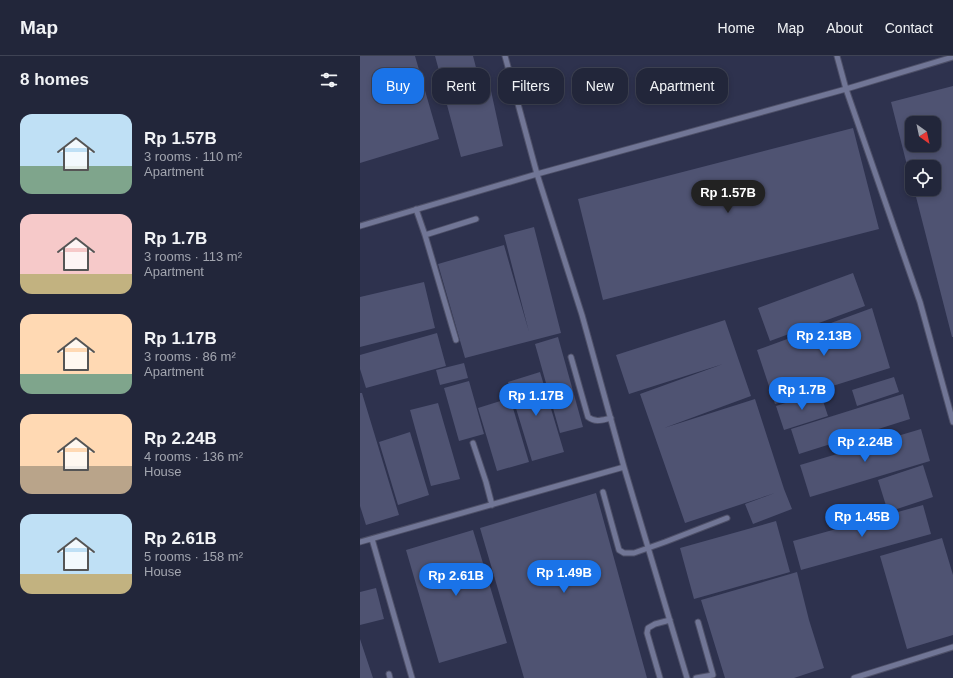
<!DOCTYPE html>
<meta charset="utf-8">
<style>
body{margin:0;font-family:Arial,sans-serif;background:#2a2e42;color:#f1f3f6;height:100vh;display:flex;flex-direction:column;font-size:15px;white-space:nowrap}
*{box-sizing:border-box;margin:0}
p{font-size:13px;color:#a2a5af}
.icon{flex:none;width:22px;height:22px;fill:none;stroke:currentColor;stroke-width:2;stroke-linecap:round;stroke-linejoin:round}
.map{position:relative;flex:1;overflow:hidden}
.panel{display:flex;flex-direction:column;background:#22263a;width:360px}
.panel>*{flex:none}
.guide{position:absolute;left:12px;top:12px;width:380px;height:36px;display:flex;gap:8px}
.needle{width:26px;rotate:147deg}
.fabs{position:absolute;left:545px;top:60px;display:grid;gap:8px}
.fabs a{display:grid;place-items:center;width:36px;height:36px;border-radius:8px;background:#22263a;box-shadow:0 2px 6px #0003,0 0 0 1px #3f4354;font-size:20px}
.price{position:absolute;translate:-50% -34px;padding:0 9px;border-radius:14px;background:#1a73e8;color:#fff;font-size:13px;line-height:26px;filter:drop-shadow(0 1px 2px #0008)}
.price::after{content:'';position:absolute;left:50%;top:24px;width:12px;height:9px;margin-left:-6px;background:inherit;clip-path:polygon(0 0,100% 0,50% 100%)}
.price.current{background:#222;color:#fff}
ul{padding:0;list-style:none}
li{display:flex;align-items:center;gap:12px;height:100px;padding:0 20px}
li span{display:grid;place-items:center;flex:none;width:112px;height:80px;border-radius:12px;color:#555}
li>.icon{margin-inline-start:auto}
span .icon{width:48px;height:48px;fill:#fffc;stroke-width:1}
li b{font-size:17px}
h2{display:flex;justify-content:space-between;align-items:center;height:48px;padding:0 20px;font-size:17px}
.chip{padding:0 14px;border-radius:12px;background:#22263a;box-shadow:0 2px 6px #0003,0 0 0 1px #3f4354;font-size:14px;line-height:36px}
.chip.current{background:#1a73e8;color:#fff}
header{display:flex;align-items:center;gap:24px;box-sizing:border-box;height:56px;padding:0 20px;background:#22263a;border-bottom:1px solid #3f4354}
header strong{font-size:19px}
nav{display:flex;gap:22px;margin-inline-start:auto;font-size:14px}
main{display:flex;flex:1;min-height:0}
.map>svg:first-child{display:block}
.building{fill:#4f5372;fill-rule:evenodd}
.lines{fill:none;stroke-linecap:round;stroke-linejoin:round}
.lane-casing{stroke:#4e5068;stroke-width:7}
.lane{stroke:#717696;stroke-width:5}
</style>
<header>
<strong>Map</strong>
<nav><a>Home</a><a>Map</a><a>About</a><a>Contact</a></nav>
</header>
<main>
<section class="panel">
<h2>8 homes<svg class="icon" aria-label="filters" viewBox="0 0 24 24"><path d="M4 7h16M4 17h16"/><circle cx="9" cy="7" r="2"/><circle cx="15" cy="17" r="2"/></svg></h2>
<ul>
<li><span style="background:linear-gradient(#bfe0f5 65%,#7fa58c 0)"><svg class="icon" aria-label="home" viewBox="0 0 24 24"><path d="M3 11l9-7 9 7M6 9v11h12V9"/></svg></span><div><b>Rp 1.57B</b><p>3 rooms · 110 m²</p><p>Apartment</p></div></li>
<li><span style="background:linear-gradient(#f6c9c9 75%,#c2b280 0)"><svg class="icon" aria-label="home" viewBox="0 0 24 24"><path d="M3 11l9-7 9 7M6 9v11h12V9"/></svg></span><div><b>Rp 1.7B</b><p>3 rooms · 113 m²</p><p>Apartment</p></div></li>
<li><span style="background:linear-gradient(#ffd9b3 75%,#7fa58c 0)"><svg class="icon" aria-label="home" viewBox="0 0 24 24"><path d="M3 11l9-7 9 7M6 9v11h12V9"/></svg></span><div><b>Rp 1.17B</b><p>3 rooms · 86 m²</p><p>Apartment</p></div></li>
<li><span style="background:linear-gradient(#ffd9b3 65%,#b9a48a 0)"><svg class="icon" aria-label="home" viewBox="0 0 24 24"><path d="M3 11l9-7 9 7M6 9v11h12V9"/></svg></span><div><b>Rp 2.24B</b><p>4 rooms · 136 m²</p><p>House</p></div></li>
<li><span style="background:linear-gradient(#bfe0f5 75%,#c2b280 0)"><svg class="icon" aria-label="home" viewBox="0 0 24 24"><path d="M3 11l9-7 9 7M6 9v11h12V9"/></svg></span><div><b>Rp 2.61B</b><p>5 rooms · 158 m²</p><p>House</p></div></li>
</ul>
</section>
<div class="map">
<svg width="593" height="622" viewBox="0 0 593 622">
<rect width="100%" height="100%" fill="#2e324e"/>
<path class="building" d="M0,0H55L79,83L0,107Z
M75,0H113L119,23L84,33Z
M128,21L143,90L101,101L83,34Z
M593,30V281H592L554,133H574V111H552L551,125L531,46ZM552,67H574V89H552Z
M493,72L519,173L243,244L218,143Z
M174,171L201,277L105,302L78,208L144,189L169,276L144,179Z
M493,217L505,250L410,285L398,252Z
M64,226L75,272L0,291V241Z
M512,252L530,312L415,348L397,294Z
M365,264L391,340L304,372L395,343L424,433L432,453L393,468L385,448L415,437L325,467L280,338L363,308L269,338L256,299Z
M77,277L86,310L6,332L0,313V299Z
M198,281L223,371L200,377L175,288Z
M104,307L108,322L80,329L76,314Z
M180,316L204,396L172,405L148,326Z
M534,321L539,336L497,350L492,334Z
M109,325L124,378L99,385L84,332Z
M460,336L468,360L424,374L416,350Z
M0,337H2L39,459L6,469L0,450Z
M543,338L550,363L439,398L431,373Z
M150,342L169,406L137,415L118,352Z
M78,347L100,423L71,430L50,354Z
M561,373L570,405L450,441L440,409Z
M50,376L69,439L38,449L19,386Z
M563,409L573,441L528,456L518,424Z
M236,437L287,622H164L120,472Z
M563,449L571,478L441,514L433,485Z
M416,465L430,516L334,543L320,492Z
M113,474L147,587L79,607L46,494Z
M582,482L593,519V579L547,593L520,500Z
M437,516L449,564L464,612L434,622H365L341,544Z
M16,532L24,563L0,569V536Z
M0,583L13,622H0Z"/>
<g class="lines">
<g class="lane-casing">
<path id="lane" d="M145,0L177,118L222,259L264,411L327,622
M477,0L486,33L560,246L593,366
M56,153L65,179L96,284
M0,170L177,118L486,33L593,1
M65,179L116,163
M211,301L228,361C236,367 242,364 251,362
M113,387L126,426L132,449
M243,436L259,494L264,497H274L305,486L367,462
M12,483L52,622
M0,486L264,411
M29,618L30,622
M300,622L287,577L288,572L295,568L310,564
M336,622L353,619L338,566
M494,622L593,591"/>
</g>
<use href="#lane" class="lane"/>
</g>
</svg>
<div class="fabs">
<a><svg class="needle" viewBox="-14 -14 28 28"><path d="M0-13l5 13h-10z" fill="#e53935"/><path d="M0 13l5-13h-10z" fill="#a2a5af"/></svg></a>
<a><svg class="icon" aria-label="locate" viewBox="0 0 24 24"><circle cx="12" cy="12" r="6"/><path d="M12 2v4M12 18v4M2 12h4M18 12h4"/></svg></a>
</div>
<b class="price current" style="left:368px;top:158px">Rp 1.57B</b>
<b class="price" style="left:464px;top:301px">Rp 2.13B</b>
<b class="price" style="left:442px;top:355px">Rp 1.7B</b>
<b class="price" style="left:176px;top:361px">Rp 1.17B</b>
<b class="price" style="left:505px;top:407px">Rp 2.24B</b>
<b class="price" style="left:502px;top:482px">Rp 1.45B</b>
<b class="price" style="left:204px;top:538px">Rp 1.49B</b>
<b class="price" style="left:96px;top:541px">Rp 2.61B</b>
<div class="guide">
<a class="chip current">Buy</a>
<a class="chip">Rent</a>
<a class="chip">Filters</a>
<a class="chip">New</a>
<a class="chip">Apartment</a>
</div>
</div>
</main>
